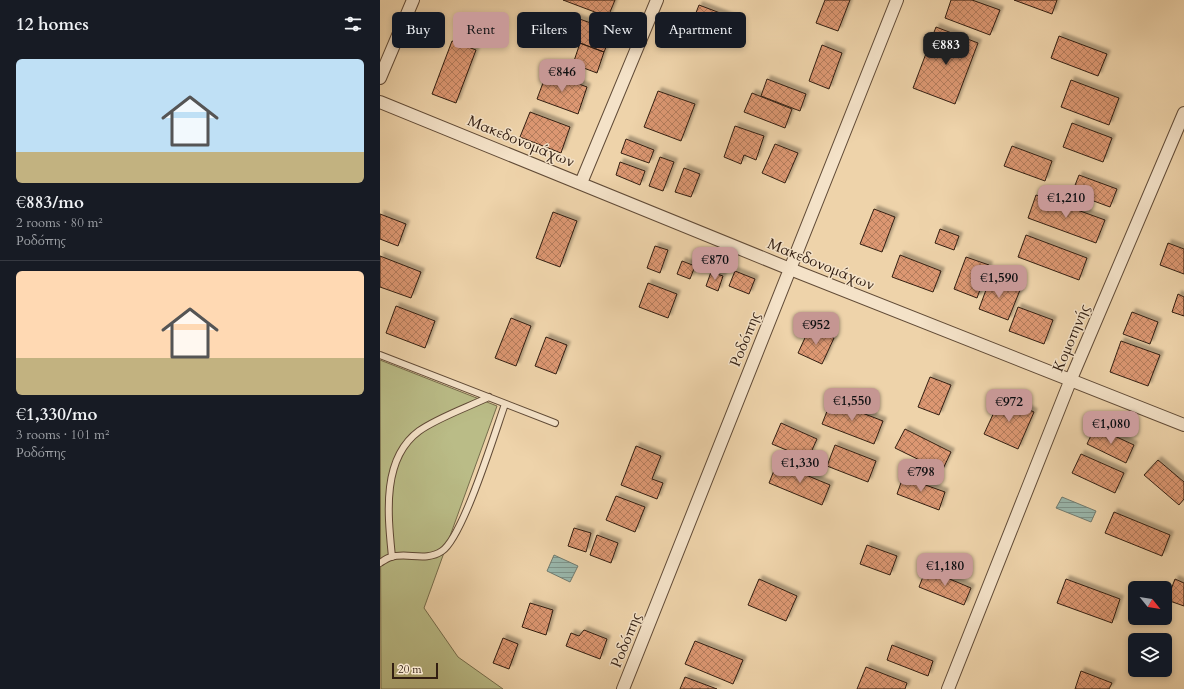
<!DOCTYPE html>
<meta charset="utf-8">
<style>
body{margin:0;font-family:Cardo,serif;background:#20242c;color:#f1f3f6;height:100vh;display:flex;flex-direction:column;font-size:15px;white-space:nowrap}
*{box-sizing:border-box;margin:0}
p{font-size:13px;color:#9ea1a6}
.icon{flex:none;width:22px;height:22px;fill:none;stroke:currentColor;stroke-width:2;stroke-linecap:round;stroke-linejoin:round}
.map{position:relative;flex:1;overflow:hidden}
.sheet{display:flex;flex-direction:column;background:#171b24;width:380px}
.sheet>*{flex:none}
.guide{position:absolute;left:12px;top:12px;width:380px;height:36px;display:flex;gap:8px}
.needle{width:26px;rotate:120deg}
.controls{position:absolute;left:748px;top:581px;display:grid;gap:8px}
.controls a{display:grid;place-items:center;width:44px;height:44px;border-radius:6px;background:#171b24;box-shadow:0 2px 6px #0003;font-size:20px}
.scale{position:absolute;left:12px;bottom:10px;width:46px;box-sizing:border-box;padding-left:4px;border:2px solid #321e11;border-top:0;font-size:11px;line-height:14px;white-space:nowrap;color:#321e11;-webkit-text-stroke:3px #f4e2c8;paint-order:stroke}
.price{position:absolute;translate:-50% -34px;padding:0 9px;border-radius:8px;background:#c59692;color:#111;font-size:13px;line-height:26px;filter:drop-shadow(0 1px 2px #0008)}
.price::after{content:'';position:absolute;left:50%;top:24px;width:12px;height:9px;margin-left:-6px;background:inherit;clip-path:polygon(0 0,100% 0,50% 100%)}
.price.current{background:#222;color:#fff}
ul{padding:0;list-style:none}
li{display:grid;align-content:center;gap:8px;height:212px;padding:0 16px}
li+li{border-top:1px solid #363941}
li span{display:grid;place-items:center;height:124px;border-radius:6px;color:#555}
li>.icon{margin-inline-start:auto}
span .icon{width:72px;height:72px;fill:#fffc;stroke-width:1}
li b{font-size:17px}
h2{display:flex;justify-content:space-between;align-items:center;height:48px;padding:0 16px;font-size:17px}
.pill{padding:0 14px;border-radius:6px;background:#171b24;box-shadow:0 2px 6px #0003;font-size:14px;line-height:36px}
.pill.current{background:#c59692;color:#111}
main{display:flex;flex:1;min-height:0}
.map>svg:first-child{display:block}
.park{fill:#babc87;stroke:#766d4c}
.water{fill:url(#water-rules);stroke:#707a6e}
.building{fill:url(#building-cross-hatch);stroke:#321e11;filter:url(#shadow)}
.lines{fill:none;stroke-linecap:round;stroke-linejoin:round}
.service-casing{stroke:#614b37;stroke-width:8}
.minor-casing{stroke:#614b37;stroke-width:14}
.service{stroke:#f4e2c8;stroke-width:6}
.minor{stroke:#f4e2c8;stroke-width:12}
.labels{text-anchor:middle;stroke-width:3;stroke-linejoin:round;paint-order:stroke}
.street-label{font-size:15px;fill:#321e11;stroke:#f4e2c8}
</style>
<main>
<section class="sheet">
<h2>12 homes<svg class="icon" aria-label="filters" viewBox="0 0 24 24"><path d="M4 7h16M4 17h16"/><circle cx="9" cy="7" r="2"/><circle cx="15" cy="17" r="2"/></svg></h2>
<ul>
<li><span style="background:linear-gradient(#bfe0f5 75%,#c2b280 0)"><svg class="icon" aria-label="home" viewBox="0 0 24 24"><path d="M3 11l9-7 9 7M6 9v11h12V9"/></svg></span><div><b>€883/mo</b><p>2 rooms · 80 m²</p><p>Ροδόπης</p></div></li>
<li><span style="background:linear-gradient(#ffd9b3 70%,#c2b280 0)"><svg class="icon" aria-label="home" viewBox="0 0 24 24"><path d="M3 11l9-7 9 7M6 9v11h12V9"/></svg></span><div><b>€1,330/mo</b><p>3 rooms · 101 m²</p><p>Ροδόπης</p></div></li>
</ul>
</section>
<div class="map">
<svg width="804" height="689" viewBox="0 0 804 689">
<defs>
<pattern id="water-rules" width="6" height="5" patternUnits="userSpaceOnUse"><rect width="6" height="5" fill="#99b7ac"/><path d="M0 2.5h6" fill="none" stroke="#7d948b"/></pattern>
<pattern id="building-cross-hatch" width="8" height="8" patternUnits="userSpaceOnUse"><rect width="8" height="8" fill="#dc9772"/><path d="M0 0l8 8M0 8l8-8" fill="none" stroke="#b37b5c"/></pattern>
<filter id="shadow"><feDropShadow dx="3.5" dy="-3.5" stdDeviation="1" flood-color="#0004"/></filter>
</defs>
<rect width="100%" height="100%" fill="#eed3aa"/>
<filter id="stains"><feTurbulence type="fractalNoise" baseFrequency=".005" numOctaves="4"/><feColorMatrix values="0 0 0 0 .2 0 0 0 0 .09 0 0 0 0 .02 0 0 0 .5 -.17"/></filter>
<radialGradient id="worn" r=".72"><stop offset=".6" stop-color="#630" stop-opacity="0"/><stop offset="1" stop-color="#630" stop-opacity=".3"/></radialGradient>
<path class="park" d="M0,360L117,406L44,608L78,657L123,689H1Z"/>
<path class="water" d="M682,497L716,511L711,522L676,508Z
M174,555L198,566L190,582L167,571Z"/>
<path class="building" d="M183,0H235L228,17Z
M445,0H470L458,31L436,23Z
M571,0H592L620,10L610,35L565,18Z
M634,0H677L672,14Z
M319,5L356,19L347,42L310,28Z
M194,17L233,31L224,52L186,38Z
M556,27L598,43L575,104L533,88Z
M679,36L727,54L718,76L671,58Z
M72,41L96,50L76,103L52,94Z
M200,43L224,52L217,73L193,64Z
M442,45L462,53L449,89L429,81Z
M167,72L207,87L198,114L157,99Z
M387,79L426,94L420,111L381,96Z
M691,80L739,98L729,125L681,107Z
M278,91L315,104L301,141L264,127Z
M372,93L412,109L405,128L364,112Z
M150,112L190,127L181,153L140,137Z
M692,123L732,138L723,162L683,147Z
M355,126L384,136L376,160L364,155L361,164L344,157Z
M246,139L274,150L269,163L241,153Z
M395,144L418,153L405,183L382,173Z
M632,146L672,161L665,181L624,166Z
M280,157L294,162L283,191L269,186Z
M240,162L265,171L260,185L236,175Z
M304,168L320,174L311,197L295,192Z
M699,175L737,189L730,207L692,193Z
M656,195L725,220L716,243L648,218Z
M494,209L515,217L502,252L480,244Z
M173,212L197,221L180,267L156,258Z
M0,214L26,224L18,246L0,239Z
M560,229L579,236L574,250L555,243Z
M646,235L707,258L699,280L638,257Z
M788,243L804,249V274L780,265Z
M275,246L288,250L280,273L267,268Z
M520,255L561,271L553,292L512,277Z
M0,256L41,272L31,298L0,287Z
M586,257L609,265L597,298L574,289Z
M302,261L315,266L310,279L297,274Z
M355,271L375,279L369,294L349,286Z
M331,272L343,276L338,291L326,286Z
M610,279L640,290L628,320L599,309Z
M268,283L297,294L288,318L259,307Z
M798,294L804,297V316L792,312Z
M16,306L55,321L45,348L6,333Z
M638,307L673,320L664,344L629,331Z
M752,312L778,322L770,344L743,334Z
M131,318L151,326L136,366L115,358Z
M430,327L454,338L442,364L418,353Z
M166,337L187,345L176,374L155,366Z
M741,341L780,355L768,386L730,372Z
M550,377L571,385L559,415L538,407Z
M621,397L654,412L638,449L604,434Z
M451,401L503,421L494,444L442,424Z
M401,423L437,439L428,459L392,444Z
M715,427L754,445L746,463L707,444Z
M525,429L571,452L562,471L515,448Z
M455,445L496,461L488,482L447,466Z
M256,446L281,456L272,479L283,483L277,499L241,485Z
M701,454L744,473L735,493L692,473Z
M778,460L804,482V499L799,505L764,475Z
M397,463L450,485L442,505L389,483Z
M523,477L565,492L559,510L517,494Z
M236,496L265,507L255,532L226,520Z
M734,512L790,535L782,556L725,533Z
M194,528L211,533L206,552L188,546Z
M217,535L238,543L231,563L210,555Z
M487,545L517,556L510,575L480,564Z
M546,569L591,588L584,605L539,587Z
M379,579L417,596L406,621L368,605Z
M686,579L740,599L732,623L677,603Z
M795,579L804,583V606L787,600Z
M150,603L173,610L166,635L142,627Z
M204,630L227,639L220,659L186,646L191,633L199,636Z
M123,638L138,644L129,669L113,663Z
M315,641L363,660L353,684L305,664Z
M512,645L553,661L548,676L507,660Z
M486,667L527,683L525,689H477Z
M701,671L732,683L729,689H695Z
M305,677L337,689H300Z"/>
<g class="lines">
<g class="service-casing">
<path id="service" d="M0,355L175,423
M12,557C8,516 1,459 39,431C57,418 88,407 109,397
M0,563C3,561 7,558 11,557C27,552 46,562 62,551C83,537 115,432 125,404"/>
</g>
<g class="minor-casing">
<path id="minor" d="M0,78L33,0
M0,102L410,269L804,425
M201,183L277,0
M243,689L517,0
M568,689L691,379L804,113"/>
</g>
<use href="#service" class="service"/>
<use href="#minor" class="minor"/>
</g>
<g class="labels">
<g class="street-label">
<text transform="translate(141 141) rotate(22)" y="5">Μακεδονομάχων</text>
<text transform="translate(441 264) rotate(22)" y="5">Μακεδονομάχων</text>
<text transform="translate(691 338) rotate(-67)" y="5">Κομοτηνής</text>
<text transform="translate(365 339) rotate(-68)" y="5">Ροδόπης</text>
<text transform="translate(246 640) rotate(-68)" y="5">Ροδόπης</text>
</g>
</g>
<rect width="100%" height="100%" filter="url(#stains)"/>
<rect width="100%" height="100%" fill="url(#worn)"/>
</svg>
<div class="controls">
<a><svg class="needle" viewBox="-14 -14 28 28"><path d="M0-13l5 13h-10z" fill="#e53935"/><path d="M0 13l5-13h-10z" fill="#9ea1a6"/></svg></a>
<a><svg class="icon" aria-label="layers" viewBox="0 0 24 24"><path d="M12 4l9 5-9 5-9-5zM3 14l9 5 9-5"/></svg></a>
</div>
<div class="scale">20 m</div>
<b class="price current" style="left:566px;top:66px">€883</b>
<b class="price" style="left:182px;top:93px">€846</b>
<b class="price" style="left:686px;top:219px">€1,210</b>
<b class="price" style="left:335px;top:281px">€870</b>
<b class="price" style="left:619px;top:299px">€1,590</b>
<b class="price" style="left:436px;top:346px">€952</b>
<b class="price" style="left:472px;top:422px">€1,550</b>
<b class="price" style="left:629px;top:423px">€972</b>
<b class="price" style="left:731px;top:445px">€1,080</b>
<b class="price" style="left:420px;top:484px">€1,330</b>
<b class="price" style="left:541px;top:493px">€798</b>
<b class="price" style="left:565px;top:587px">€1,180</b>
<div class="guide">
<a class="pill">Buy</a>
<a class="pill current">Rent</a>
<a class="pill">Filters</a>
<a class="pill">New</a>
<a class="pill">Apartment</a>
</div>
</div>
</main>
